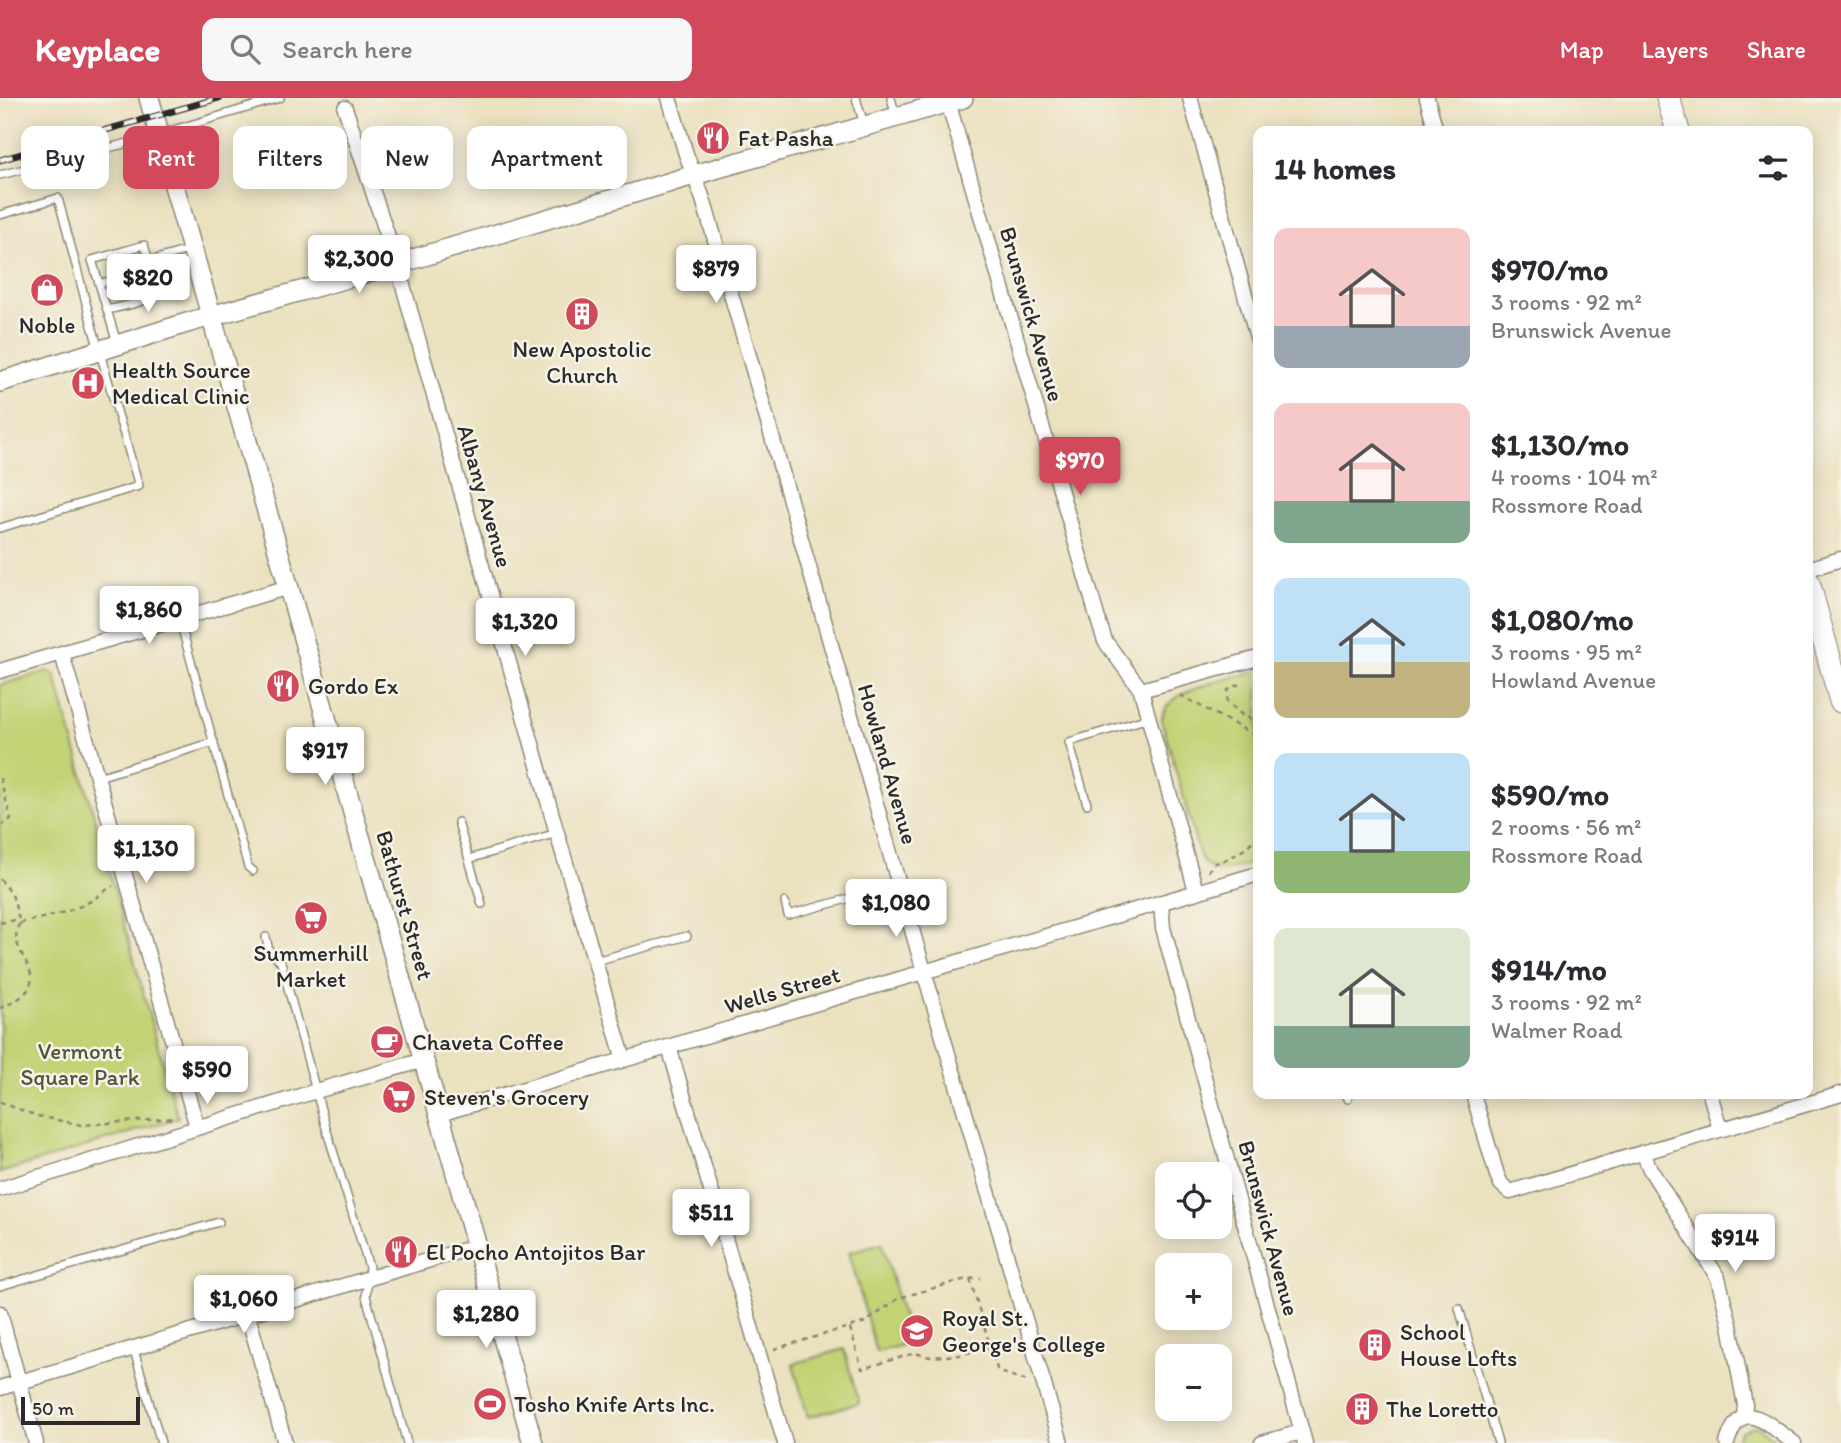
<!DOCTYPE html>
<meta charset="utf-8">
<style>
body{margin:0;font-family:Itim,sans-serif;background:#f7f7f7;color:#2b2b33;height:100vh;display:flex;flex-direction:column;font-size:26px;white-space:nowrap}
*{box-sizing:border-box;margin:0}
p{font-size:23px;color:#7c7c81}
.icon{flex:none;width:38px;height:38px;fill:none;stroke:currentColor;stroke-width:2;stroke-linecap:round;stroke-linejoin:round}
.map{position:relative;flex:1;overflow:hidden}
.panel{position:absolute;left:1253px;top:28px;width:560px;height:973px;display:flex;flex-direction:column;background:#fff;border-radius:14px;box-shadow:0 4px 18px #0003}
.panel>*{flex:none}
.top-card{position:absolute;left:21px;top:28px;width:665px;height:63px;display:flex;gap:14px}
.buttons{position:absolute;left:1155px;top:1064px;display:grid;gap:14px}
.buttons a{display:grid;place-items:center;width:77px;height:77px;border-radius:14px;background:#fff;box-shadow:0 4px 18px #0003;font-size:35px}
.scale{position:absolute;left:21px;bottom:18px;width:119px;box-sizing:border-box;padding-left:7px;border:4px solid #2b2b2b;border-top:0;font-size:19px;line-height:24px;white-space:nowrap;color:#2b2b2b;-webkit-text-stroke:5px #f7f3e8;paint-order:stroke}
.price{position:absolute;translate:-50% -60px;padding:0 16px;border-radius:7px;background:#fff;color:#222;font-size:23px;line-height:46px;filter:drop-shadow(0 2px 4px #0008)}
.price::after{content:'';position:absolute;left:50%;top:42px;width:21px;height:16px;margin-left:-10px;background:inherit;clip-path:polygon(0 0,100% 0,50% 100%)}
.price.on{background:#d1495b;color:#fff}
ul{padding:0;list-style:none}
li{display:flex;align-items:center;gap:21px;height:175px;padding:0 21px}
li span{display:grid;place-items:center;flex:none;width:196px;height:140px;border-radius:14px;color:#555}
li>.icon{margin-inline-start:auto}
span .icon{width:84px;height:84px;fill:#fffc;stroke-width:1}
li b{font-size:30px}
h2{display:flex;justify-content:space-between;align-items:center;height:84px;padding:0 21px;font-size:30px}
.pill{padding:0 24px;border-radius:14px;background:#fff;box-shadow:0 4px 18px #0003;font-size:24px;line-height:63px}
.pill.on{background:#d1495b;color:#fff}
header{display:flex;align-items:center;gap:42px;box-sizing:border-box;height:98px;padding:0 35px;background:#d1495b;color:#fff}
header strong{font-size:33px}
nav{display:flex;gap:38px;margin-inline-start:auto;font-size:24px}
.search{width:490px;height:63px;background:#f7f7f7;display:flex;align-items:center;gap:18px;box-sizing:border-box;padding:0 24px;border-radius:14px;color:#7c7c81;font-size:26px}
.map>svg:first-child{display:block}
.green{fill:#c2d275;stroke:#767e50;stroke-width:2}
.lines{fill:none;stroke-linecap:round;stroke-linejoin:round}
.lane-casing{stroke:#8b8675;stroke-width:10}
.street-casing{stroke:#8b8675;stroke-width:17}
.secondary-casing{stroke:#8b8675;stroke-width:22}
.primary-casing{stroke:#8b8675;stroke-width:25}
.path{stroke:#8b8675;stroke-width:2.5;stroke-dasharray:5 5;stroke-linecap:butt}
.lane{stroke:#fff;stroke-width:7}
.street{stroke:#fff;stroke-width:14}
.secondary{stroke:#fff;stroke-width:19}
.primary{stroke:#fff;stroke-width:23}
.rail-casing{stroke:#2b2b2b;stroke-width:7}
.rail{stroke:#f7f3e8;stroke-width:4.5;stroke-dasharray:13;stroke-linecap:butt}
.lane-bridge-casing{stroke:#8b8675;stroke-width:10;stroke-linecap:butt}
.lane-bridge{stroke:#fff;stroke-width:7}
.labels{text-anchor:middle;stroke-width:5;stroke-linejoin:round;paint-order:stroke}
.poi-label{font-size:23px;fill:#2b2b2b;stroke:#f7f3e8;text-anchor:start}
.street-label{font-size:23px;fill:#2b2b2b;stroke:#f7f3e8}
.park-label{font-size:23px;fill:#51553e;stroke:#f7f3e8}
</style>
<header>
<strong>Keyplace</strong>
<div class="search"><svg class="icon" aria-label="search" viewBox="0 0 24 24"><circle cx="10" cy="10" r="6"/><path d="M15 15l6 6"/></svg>Search here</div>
<nav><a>Map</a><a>Layers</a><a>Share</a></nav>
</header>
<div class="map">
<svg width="1841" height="1345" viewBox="0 0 1841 1345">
<rect width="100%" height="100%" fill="#f7f3e8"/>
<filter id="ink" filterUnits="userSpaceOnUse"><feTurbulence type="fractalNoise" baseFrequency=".0143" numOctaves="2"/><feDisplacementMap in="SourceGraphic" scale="14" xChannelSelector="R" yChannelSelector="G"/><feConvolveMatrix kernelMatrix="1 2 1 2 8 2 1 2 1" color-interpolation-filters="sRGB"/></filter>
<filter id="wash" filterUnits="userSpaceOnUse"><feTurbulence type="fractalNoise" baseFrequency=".00686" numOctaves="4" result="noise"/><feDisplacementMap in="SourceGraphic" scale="28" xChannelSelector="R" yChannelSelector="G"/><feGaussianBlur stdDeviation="1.57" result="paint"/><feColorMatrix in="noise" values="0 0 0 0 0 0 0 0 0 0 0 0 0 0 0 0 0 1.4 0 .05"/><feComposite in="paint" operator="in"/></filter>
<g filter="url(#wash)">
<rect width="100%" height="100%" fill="#ebe1bf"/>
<path class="green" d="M48,573L55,577L178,1020L0,1075V587Z
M1258,573V763C1238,768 1211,783 1200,758L1162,624C1159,591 1233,580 1258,573Z
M882,1145L910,1245L876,1254L849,1154Z
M844,1251L859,1305L808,1319L793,1266Z
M1752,1328L1759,1329L1781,1345H1736L1740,1334Z"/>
</g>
<g filter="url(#ink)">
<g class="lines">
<g class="lane-casing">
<path id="lane" d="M856,0L864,26
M891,0L896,18
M193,26L280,0
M0,77L136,43
M0,117L58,100L93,231L139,388L0,430
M149,163L192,151
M99,186L112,182
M107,212C122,208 154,205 157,188L144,147L92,162L117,245
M179,520L248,769L253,773
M98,679L214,644
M1087,706L1069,644L1149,620
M458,724L482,806
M469,761L557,735
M785,804L788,817L899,787
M266,839L269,853L281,864L326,1030L369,1169L366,1198L407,1345
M595,863L687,838
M1346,996L1348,1001
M0,1188L219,1124
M1459,1210L1498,1345
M134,1252L161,1345"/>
</g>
<g class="street-casing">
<path id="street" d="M669,0L686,56L703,101L746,247L899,787L1061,1345
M1190,0L1258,243
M1427,0L1436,33
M948,4L1099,525L1105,543L1141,592L1196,793
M345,10L397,166L557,735L624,962
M1808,471L1841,461
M62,556L197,1029
M0,573L289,489
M1141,592L1258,560
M1161,805L1163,830L1305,1345
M669,949L785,1345
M1473,996L1497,1077L1501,1086L1510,1094L1841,996
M1710,996L1720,1031
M439,1016L1258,776
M1643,1054L1650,1071L1718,1180L1730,1227L1745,1307L1744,1318
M0,1091L316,993L424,962
M0,1215L36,1345
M248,1218L285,1345
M0,1290L477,1148
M1262,1345L1301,1334
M1727,1345C1742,1296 1767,1326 1794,1345"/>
</g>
<g class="secondary-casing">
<path id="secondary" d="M149,0L533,1345
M0,284L190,224L397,166L694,77L963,0"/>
</g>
<g class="primary-casing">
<path id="primary" d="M1668,0L1678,33
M1808,484L1841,603"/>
</g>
<path class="path" d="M1239,586L1228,592L1227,603L1243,618L1258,624
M1180,597L1258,639
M0,680L11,721L0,728
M1208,774L1213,766C1231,760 1247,753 1258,736
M0,781L12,796L20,825C0,857 69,882 0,910
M0,825L19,821
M20,825C42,820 65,816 85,806C96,801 103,793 113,788
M0,1004L37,1018L82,1027L175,1020
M970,1181L997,1271L1003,1275L1027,1283
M850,1230L862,1271L915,1255L930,1259L960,1257L990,1249
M774,1251L866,1224L899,1200L966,1181L981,1180"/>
<use href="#lane" class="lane"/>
<use href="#street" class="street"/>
<use href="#secondary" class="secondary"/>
<use href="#primary" class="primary"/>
<g class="rail-casing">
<path id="rail" d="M0,62L219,0"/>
</g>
<use href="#rail" class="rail"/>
<g class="lane-bridge-casing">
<path id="lane-bridge" d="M136,43L193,26"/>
</g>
<use href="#lane-bridge" class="lane-bridge"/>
</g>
</g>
<defs>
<g id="restaurant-disc" transform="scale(1.75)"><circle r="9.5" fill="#d1495b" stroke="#f7f3e8"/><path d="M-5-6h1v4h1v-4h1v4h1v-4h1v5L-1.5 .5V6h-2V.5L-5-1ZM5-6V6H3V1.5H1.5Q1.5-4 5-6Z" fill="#fff"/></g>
<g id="shop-disc" transform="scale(1.75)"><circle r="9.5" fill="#d1495b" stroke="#f7f3e8"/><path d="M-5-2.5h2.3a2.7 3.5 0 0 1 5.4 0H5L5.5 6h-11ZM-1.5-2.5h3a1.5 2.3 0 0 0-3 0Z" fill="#fff"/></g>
<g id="building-disc" transform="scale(1.75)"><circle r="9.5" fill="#d1495b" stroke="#f7f3e8"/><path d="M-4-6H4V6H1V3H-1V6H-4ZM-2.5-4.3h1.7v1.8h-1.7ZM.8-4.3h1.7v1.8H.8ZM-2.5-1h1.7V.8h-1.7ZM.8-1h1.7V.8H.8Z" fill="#fff"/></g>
<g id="hospital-disc" transform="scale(1.75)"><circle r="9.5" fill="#d1495b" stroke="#f7f3e8"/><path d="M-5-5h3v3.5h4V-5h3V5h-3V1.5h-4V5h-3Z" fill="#fff"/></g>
<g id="supermarket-disc" transform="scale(1.75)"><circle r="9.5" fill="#d1495b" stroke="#f7f3e8"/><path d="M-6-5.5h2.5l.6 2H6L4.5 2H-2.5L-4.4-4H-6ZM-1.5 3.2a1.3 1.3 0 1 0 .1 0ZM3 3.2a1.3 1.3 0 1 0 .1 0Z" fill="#fff"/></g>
<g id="cafe-disc" transform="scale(1.75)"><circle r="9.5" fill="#d1495b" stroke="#f7f3e8"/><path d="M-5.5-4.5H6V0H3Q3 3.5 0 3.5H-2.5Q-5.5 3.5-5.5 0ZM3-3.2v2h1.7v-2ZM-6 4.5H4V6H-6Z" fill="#fff"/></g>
<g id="school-disc" transform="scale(1.75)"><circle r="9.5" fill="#d1495b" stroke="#f7f3e8"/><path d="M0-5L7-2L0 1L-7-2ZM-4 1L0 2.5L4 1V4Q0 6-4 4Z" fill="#fff"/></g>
<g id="stadium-disc" transform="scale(1.75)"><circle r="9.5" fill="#d1495b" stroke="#f7f3e8"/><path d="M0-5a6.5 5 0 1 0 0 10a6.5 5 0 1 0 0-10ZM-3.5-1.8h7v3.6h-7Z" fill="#fff"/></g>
</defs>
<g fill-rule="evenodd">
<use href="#restaurant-disc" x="713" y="40"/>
<use href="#shop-disc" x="47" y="192"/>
<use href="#building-disc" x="582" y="216"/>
<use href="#hospital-disc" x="88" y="285"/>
<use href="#restaurant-disc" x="283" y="588"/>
<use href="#supermarket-disc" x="311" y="820"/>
<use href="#cafe-disc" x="387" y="944"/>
<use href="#supermarket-disc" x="399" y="999"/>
<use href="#restaurant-disc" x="401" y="1154"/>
<use href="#school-disc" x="917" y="1233"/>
<use href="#building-disc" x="1375" y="1247"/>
<use href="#stadium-disc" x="490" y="1306"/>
<use href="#building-disc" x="1362" y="1311"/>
</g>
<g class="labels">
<g class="poi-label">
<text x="738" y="48">Fat Pasha</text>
<text x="47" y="235" text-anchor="middle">Noble</text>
<text x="582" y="259" text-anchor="middle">New Apostolic<tspan x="582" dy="26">Church</tspan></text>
<text x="112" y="280">Health Source<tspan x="112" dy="26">Medical Clinic</tspan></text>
<text x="308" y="596">Gordo Ex</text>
<text x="311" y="863" text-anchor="middle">Summerhill<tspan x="311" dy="26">Market</tspan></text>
<text x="412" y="952">Chaveta Coffee</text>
<text x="424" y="1007">Steven's Grocery</text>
<text x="426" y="1162">El Pocho Antojitos Bar</text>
<text x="942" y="1228">Royal St.<tspan x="942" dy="26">George's College</tspan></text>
<text x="1400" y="1242">School<tspan x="1400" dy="26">House Lofts</tspan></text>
<text x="514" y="1314">Tosho Knife Arts Inc.</text>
<text x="1386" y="1319">The Loretto</text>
</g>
<g class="street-label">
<text transform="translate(1032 216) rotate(74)" y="8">Brunswick Avenue</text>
<text transform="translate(485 398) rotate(74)" y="8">Albany Avenue</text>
<text transform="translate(888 666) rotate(74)" y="8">Howland Avenue</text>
<text transform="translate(405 807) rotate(74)" y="8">Bathurst Street</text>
<text transform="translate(782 892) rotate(-16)" y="8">Wells Street</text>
<text transform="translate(1269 1130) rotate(75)" y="8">Brunswick Avenue</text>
</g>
<g class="park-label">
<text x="80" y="961">Vermont<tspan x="80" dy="26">Square Park</tspan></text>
</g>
</g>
</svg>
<div class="buttons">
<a><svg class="icon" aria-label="locate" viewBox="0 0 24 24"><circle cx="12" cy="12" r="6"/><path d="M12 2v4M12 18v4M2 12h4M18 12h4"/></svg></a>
<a>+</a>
<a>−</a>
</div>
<div class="scale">50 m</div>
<b class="price" style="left:359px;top:197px">$2,300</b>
<b class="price" style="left:716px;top:207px">$879</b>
<b class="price" style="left:148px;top:216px">$820</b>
<b class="price on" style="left:1080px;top:399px">$970</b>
<b class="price" style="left:149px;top:548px">$1,860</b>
<b class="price" style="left:525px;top:560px">$1,320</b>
<b class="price" style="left:325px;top:689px">$917</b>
<b class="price" style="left:146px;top:787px">$1,130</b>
<b class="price" style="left:896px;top:841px">$1,080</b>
<b class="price" style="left:207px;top:1008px">$590</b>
<b class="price" style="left:711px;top:1151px">$511</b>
<b class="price" style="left:1735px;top:1176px">$914</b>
<b class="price" style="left:244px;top:1237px">$1,060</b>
<b class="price" style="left:486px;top:1252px">$1,280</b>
<div class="top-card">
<a class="pill">Buy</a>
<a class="pill on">Rent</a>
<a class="pill">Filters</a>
<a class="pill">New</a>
<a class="pill">Apartment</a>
</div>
<section class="panel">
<h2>14 homes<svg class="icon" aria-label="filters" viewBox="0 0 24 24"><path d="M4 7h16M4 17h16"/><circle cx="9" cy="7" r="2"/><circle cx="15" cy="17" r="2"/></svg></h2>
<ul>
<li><span style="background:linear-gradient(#f6c9c9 70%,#9aa5b1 0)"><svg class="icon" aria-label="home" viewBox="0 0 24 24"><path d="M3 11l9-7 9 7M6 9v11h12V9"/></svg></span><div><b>$970/mo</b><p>3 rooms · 92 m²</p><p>Brunswick Avenue</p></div></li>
<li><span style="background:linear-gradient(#f6c9c9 70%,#7fa58c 0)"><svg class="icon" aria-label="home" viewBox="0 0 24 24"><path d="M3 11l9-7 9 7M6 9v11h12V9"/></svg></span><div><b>$1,130/mo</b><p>4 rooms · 104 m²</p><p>Rossmore Road</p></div></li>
<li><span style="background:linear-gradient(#bfe0f5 60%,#c2b280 0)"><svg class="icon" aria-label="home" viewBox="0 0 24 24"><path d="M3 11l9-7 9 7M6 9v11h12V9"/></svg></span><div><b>$1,080/mo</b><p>3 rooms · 95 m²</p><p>Howland Avenue</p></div></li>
<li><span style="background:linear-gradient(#bfe0f5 70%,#8fb573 0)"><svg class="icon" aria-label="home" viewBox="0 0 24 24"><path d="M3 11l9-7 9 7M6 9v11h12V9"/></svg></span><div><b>$590/mo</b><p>2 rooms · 56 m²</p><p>Rossmore Road</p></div></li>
<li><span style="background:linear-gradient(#dfe7d0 70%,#7fa58c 0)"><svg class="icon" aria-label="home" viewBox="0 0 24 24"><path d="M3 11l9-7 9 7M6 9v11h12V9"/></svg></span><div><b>$914/mo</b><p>3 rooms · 92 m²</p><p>Walmer Road</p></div></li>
</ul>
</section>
</div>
